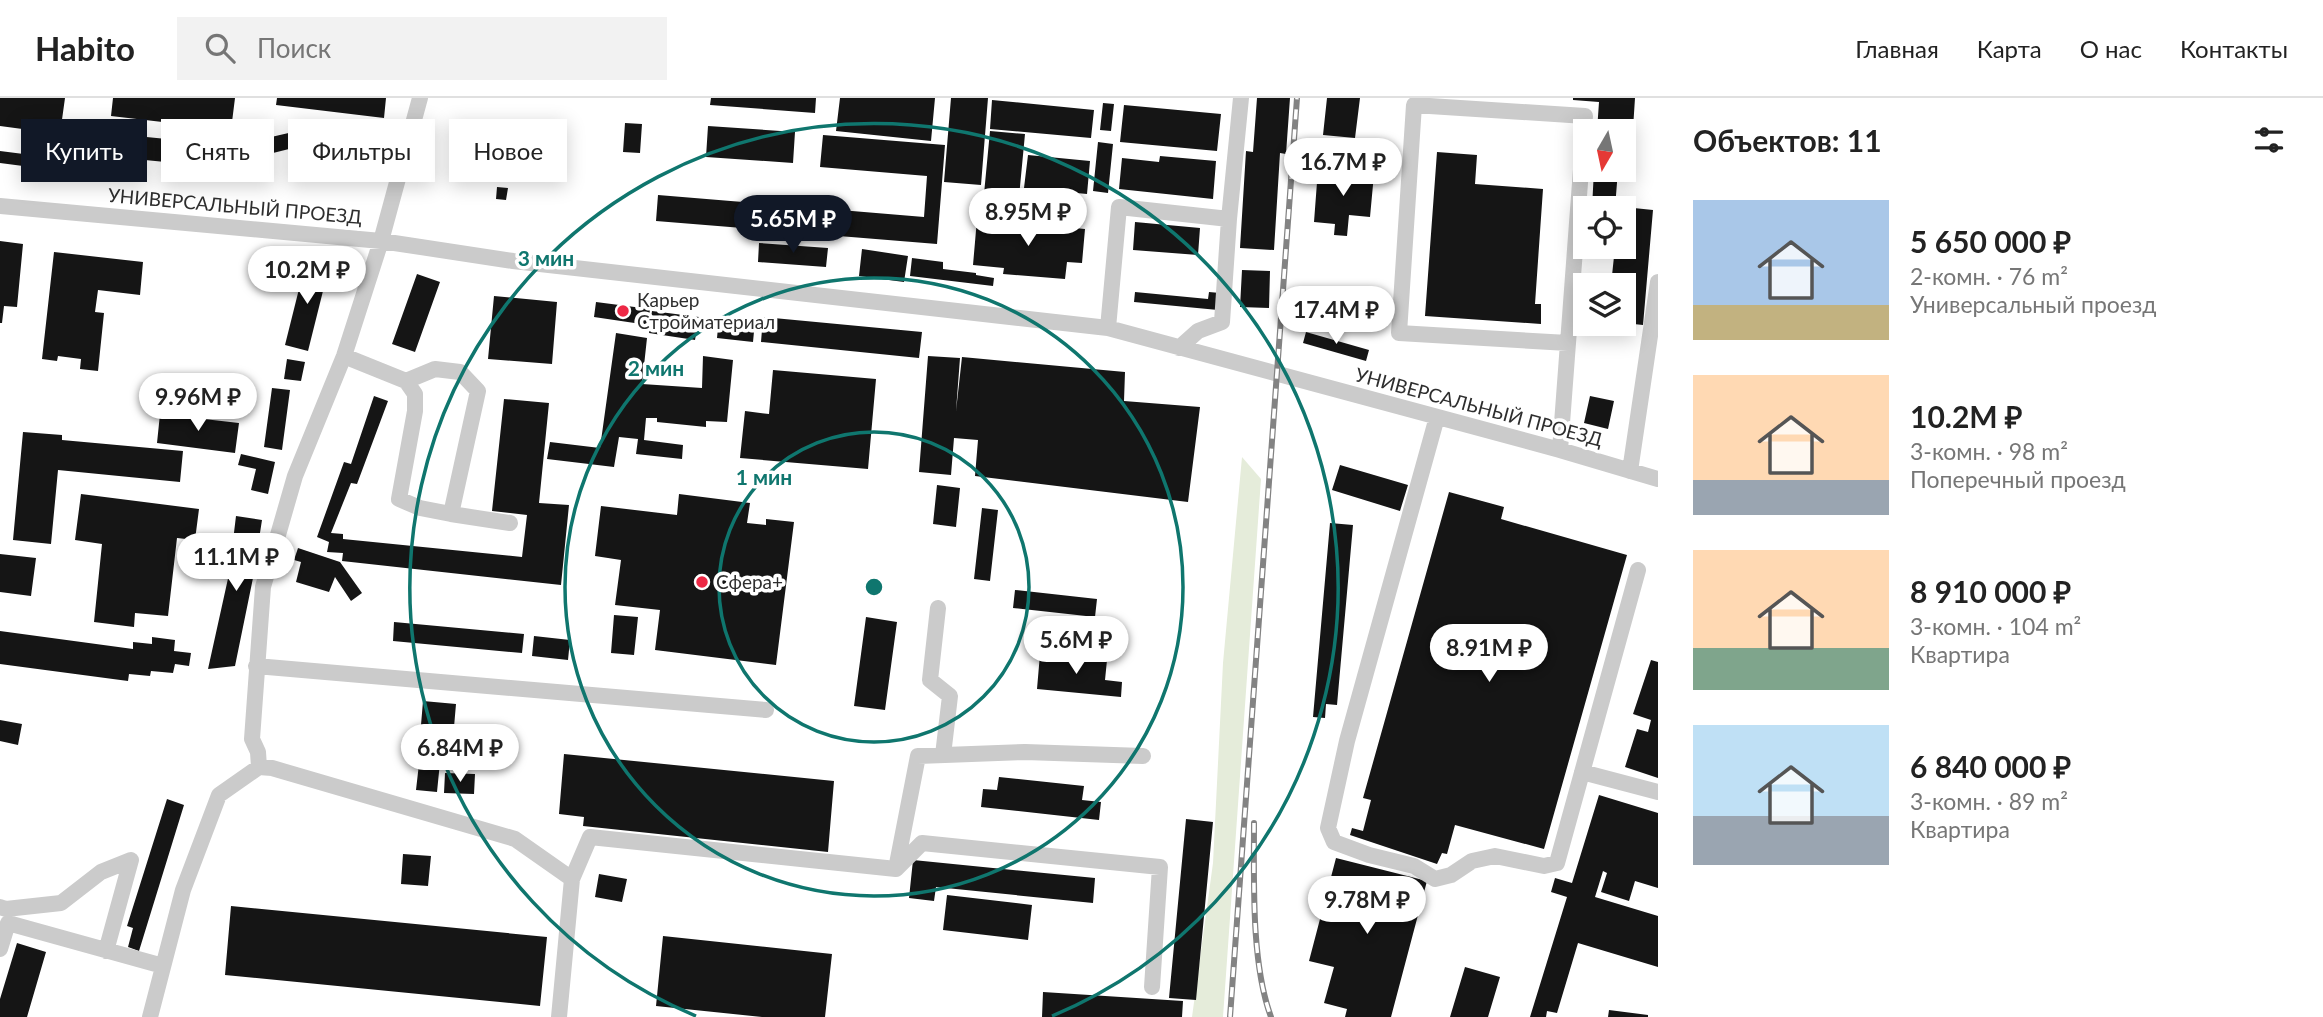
<!DOCTYPE html>
<html lang="ru">
<meta charset="utf-8">
<style>
body{margin:0;font-family:Lato,sans-serif;background:#f2f2f2;color:#222;height:100vh;display:flex;flex-direction:column;font-size:26px;white-space:nowrap}
*{box-sizing:border-box;margin:0}
p{font-size:23px;color:#767676}
.icon{flex:none;width:38px;height:38px;fill:none;stroke:currentColor;stroke-width:2;stroke-linecap:round;stroke-linejoin:round}
.map{position:relative;flex:1;overflow:hidden}
.panel{display:flex;flex-direction:column;background:#fff;width:665px}
.panel>*{flex:none}
.banner{position:absolute;left:21px;top:21px;width:665px;height:63px;display:flex;gap:14px}
.needle{width:46px;rotate:189deg}
.buttons{position:absolute;left:1573px;top:21px;display:grid;gap:14px}
.buttons a{display:grid;place-items:center;width:63px;height:63px;border-radius:0px;background:#fff;box-shadow:0 4px 18px #0003;font-size:35px}
.price{position:absolute;translate:-50% -60px;padding:0 16px;border-radius:24px;background:#fff;color:#222;font-size:23px;line-height:46px;filter:drop-shadow(0 2px 4px #0008)}
.price::after{content:'';position:absolute;left:50%;top:42px;width:21px;height:16px;margin-left:-10px;background:inherit;clip-path:polygon(0 0,100% 0,50% 100%)}
.price.on{background:#111827;color:#fff}
ul{padding:0;list-style:none}
li{display:flex;align-items:center;gap:21px;height:175px;padding:0 35px}
li span{display:grid;place-items:center;flex:none;width:196px;height:140px;border-radius:0px;color:#555}
li>.icon{margin-inline-start:auto}
span .icon{width:84px;height:84px;fill:#fffc;stroke-width:1}
li b{font-size:30px}
h2{display:flex;justify-content:space-between;align-items:center;height:84px;padding:0 35px;font-size:30px}
.pill{padding:0 24px;border-radius:0px;background:#fff;box-shadow:0 4px 18px #0003;font-size:24px;line-height:63px}
.pill.on{background:#111827;color:#fff}
header{display:flex;align-items:center;gap:42px;box-sizing:border-box;height:98px;padding:0 35px;background:#fff;border-bottom:2px solid #e0e0e0}
header strong{font-size:33px}
nav{display:flex;gap:38px;margin-inline-start:auto;font-size:24px}
.search{width:490px;height:63px;background:#f2f2f2;display:flex;align-items:center;gap:18px;box-sizing:border-box;padding:0 24px;border-radius:0px;color:#767676;font-size:26px}
main{display:flex;flex:1;min-height:0}
.map>svg:first-child{display:block}
.green{fill:#e5ecda}
.building{fill:#151515}
.lines{fill:none;stroke-linecap:round;stroke-linejoin:round}
.minor{stroke:#cbcbcb;stroke-width:16}
.rail-casing{stroke:#838383;stroke-width:6}
.rail{stroke:#fff;stroke-width:3.5;stroke-dasharray:10;stroke-linecap:butt}
.ring{fill:none;stroke:#0f766e;stroke-width:3.5}
.poi-dot{fill:#ed2845;stroke:#fff;stroke-width:2.5}
.labels{text-anchor:middle;stroke-width:7;stroke-linejoin:round;paint-order:stroke}
.street-label{font-size:19px;fill:#2e2e2e;stroke:#fff}
.poi-label{font-size:19px;fill:#2e2e2e;stroke:#fff;text-anchor:start}
.centre{fill:#0f766e;stroke:#fff;stroke-width:3.5}
.ring-label{font-size:21px;text-anchor:middle;font-weight:bold;fill:#0f766e;stroke:#fff;stroke-width:7;stroke-linejoin:round;paint-order:stroke}
</style>
<header>
<strong>Habito</strong>
<div class="search"><svg class="icon" aria-label="search" viewBox="0 0 24 24"><circle cx="10" cy="10" r="6"/><path d="M15 15l6 6"/></svg>Поиск</div>
<nav><a>Главная</a><a>Карта</a><a>О нас</a><a>Контакты</a></nav>
</header>
<main>
<div class="map">
<svg width="1658" height="919" viewBox="0 0 1658 919">
<rect width="100%" height="100%" fill="#fff"/>
<path class="green" d="M1242,359L1261,381L1223,919H1192L1213,765L1223,565Z"/>
<path class="building" d="M0,0H65L60,36L0,28Z
M113,0H235L231,32L111,18Z
M277,0H386L384,20L276,7Z
M711,0H816L815,15L710,7Z
M840,0H935L931,43L836,33Z
M951,0H988L981,87L944,84Z
M1257,0H1290L1286,56L1280,55L1274,152L1240,150L1246,53L1253,54Z
M1327,0H1360L1355,40L1323,37Z
M1573,0H1635L1632,46H1624V33H1597L1599,4L1573,2Z
M992,2L1094,12L1091,40L990,31Z
M1103,5L1114,6L1111,33L1100,32Z
M1124,7L1221,16L1217,53L1120,44Z
M349,21L353,35L217,69L83,56L85,33L218,46L219,51Z
M625,25L642,26L640,55L623,54Z
M708,28L795,34L793,65L706,59Z
M990,33L1025,36L1019,99L984,96Z
M509,37L538,41L537,52L507,48Z
M823,37L945,47L937,146L656,123L658,97L924,119L927,78L820,69Z
M1098,44L1113,46L1108,95L1093,93Z
M0,53L55,60L54,72L0,65Z
M1437,54L1477,57L1475,86L1543,91L1535,206H1541V226L1425,218Z
M1028,57L1090,63L1087,96L1024,90Z
M1160,58L1216,63L1213,101L1119,91L1122,60L1159,64Z
M1318,71L1374,76L1370,119L1349,117L1347,138L1334,137L1335,126L1314,124Z
M1594,72H1618L1615,110H1592Z
M497,89L508,90L506,102L496,101Z
M1624,109L1653,112L1643,227L1624,225V187H1611L1615,149H1624Z
M977,121L1085,131L1082,165L1067,164L1065,181L1003,176L1004,170L973,167Z
M1135,124L1200,130L1198,157L1133,152Z
M0,143L23,146L17,209L4,208L2,225H0Z
M759,145L828,150L826,169L758,164Z
M862,151L908,158L904,184L859,178Z
M54,154L143,164L140,197L98,192L95,214L104,215L98,273L80,271L81,261L58,258L57,263L42,261Z
M912,160L943,164V171L976,175V177L994,180L993,188L910,178Z
M306,163L329,169L308,253L285,247Z
M1242,172L1270,173L1269,210L1240,209Z
M417,176L440,184L415,254L392,246Z
M1135,194L1208,201L1209,194L1220,195L1218,212L1134,204Z
M494,198L557,204L552,266L488,261Z
M596,204L650,211L648,227L594,219Z
M652,213L699,219L695,242L649,235Z
M719,219L755,223L753,244L717,240Z
M763,219L922,234L919,260L761,244Z
M1306,234L1369,252L1366,263L1303,245Z
M616,235L647,240L642,286L702,290L703,258L733,262L727,324L706,323V329L657,324V320H646L644,342L683,347L682,361L636,356L638,341L619,339L614,369L547,361L550,344L600,350Z
M928,258L960,260L956,313L962,259L1125,274L1124,303L1200,309L1188,404L975,378L978,342L954,340L951,377L919,374Z
M287,261L305,264L301,283L284,281Z
M773,272L876,281L868,371L740,360L745,313L769,316Z
M272,290L290,292L282,352L264,349Z
M374,298L388,303L357,386L351,385L331,435L343,436V441L522,459L527,417L492,413L504,301L549,305L539,405L569,407L561,487L342,463L343,455L327,454L329,444L317,439L344,364L351,366Z
M1590,298L1614,303L1608,331L1584,325Z
M160,316L239,325L235,355L157,345Z
M23,334L62,337V342L183,353L180,384L58,372L51,446L13,442Z
M241,356L275,364L268,396L251,392L256,371L238,367Z
M1340,367L1408,387L1400,413L1332,392Z
M937,387L960,390L956,429L933,426Z
M1449,394L1504,409L1501,421L1627,457L1544,751L1455,727L1447,756L1442,755L1437,766L1350,737L1352,730L1363,733L1371,702L1363,700Z
M81,396L199,411L195,442L177,440L168,518L135,515L134,529L94,524L102,446L75,442Z
M679,396L750,405L747,425L766,427V421L794,424L776,567L655,552L660,512L615,507L621,462L595,458L601,408L677,417Z
M982,410L998,412L990,483L974,481Z
M236,418L262,422L253,480L235,568L208,571L229,476Z
M1330,425L1353,427L1337,607L1326,606L1325,620L1313,619Z
M298,450L340,464L362,495L351,503L335,479L329,494L296,484L301,464L294,462Z
M0,456L36,460L31,498L0,494Z
M1015,492L1097,501L1095,519L1013,510Z
M614,517L638,519L634,557L611,555Z
M866,519L897,524L885,612L854,608Z
M394,524L524,536L522,555L393,543Z
M0,533L133,551V544L152,546V539L175,542L174,553L191,555L189,568L175,566L173,575L151,573L150,578L129,576L128,583L0,566Z
M534,538L570,542L568,562L532,558Z
M1040,556L1107,562L1105,582L1122,584L1121,599L1037,591Z
M1651,562L1658,564V680L1625,669L1637,631L1648,634L1651,622L1633,616Z
M423,603L456,606L454,629L421,627Z
M0,622L22,626L18,647L0,643Z
M423,631L443,634L437,694L416,692Z
M564,656L834,683L828,754L583,728L584,719L559,716Z
M445,675L475,676L474,696L444,695Z
M999,679L1084,688L1082,702L1101,704L1099,722L981,709L983,691L997,692Z
M1599,697L1658,715V790L1635,783L1629,803L1601,794L1607,775L1603,773L1595,799L1658,818V869L1578,845L1557,915L1547,913L1546,919H1530L1567,799L1551,794L1555,780L1572,785Z
M167,701L184,707L139,853L128,849L133,830L127,828Z
M1186,721L1213,724L1196,902L1169,900Z
M403,756L431,758L428,788L401,786Z
M1336,760L1427,783L1391,919H1345L1347,911L1324,905L1334,869L1309,863Z
M913,762L1095,780L1093,805L936,789L934,803L909,800Z
M599,776L627,781L622,804L595,799Z
M947,797L1032,807L1028,842L943,832Z
M231,808L547,839L540,908L225,877Z
M663,838L832,856L825,919H762L656,908Z
M17,845L46,854L27,919H0V901Z
M1465,869L1500,879L1488,919H1450Z
M1043,894L1183,903L1182,919H1042Z
M1609,912L1648,917V919H1608Z"/>
<g class="lines">
<path class="minor" d="M0,108L381,143L513,163L1108,230L1560,352L1658,381
M1229,121L1241,0
M1108,230L1119,109L1229,121L1222,224L1198,233L1179,250
M344,258L406,283L435,271L460,274L478,293L451,416L510,425
M406,283L415,296V313L399,401L420,410L451,416
M1437,319L1347,643L1328,730L1334,744L1369,757L1414,768L1435,781L1451,777L1472,763L1495,758L1544,768L1557,765L1638,472
M1560,352L1585,18L1414,7L1399,235L1568,245
M1630,373L1658,184
M938,510L930,582L950,598L943,657
M256,568L766,612
M259,669L258,654L252,641L263,489L295,378L344,258L381,143L420,0
M1582,674L1658,694
M896,771L918,658L1025,654L1143,658
M0,809L6,811L61,805L101,774L131,762L106,853
M0,851L8,825L163,868
M150,919L183,792L219,697L259,669L272,670L515,741L572,781
M559,919L572,781L590,739L896,771L922,745L1160,769L1152,889"/>
<g class="rail-casing">
<path id="rail" d="M1254,725C1254,783 1251,865 1271,919
M1230,919L1297,0"/>
</g>
<use href="#rail" class="rail"/>
</g>
<g class="ring">
<circle cx="874" cy="489" r="155"/>
<circle cx="874" cy="489" r="309"/>
<path d="M696 918A464 464 0 1 1 1052 918"/>
</g>
<g class="poi-dot">
<circle cx="623" cy="213" r="7"/>
<circle cx="702" cy="484" r="7"/>
</g>
<g class="labels">
<g class="street-label">
<text transform="translate(235 108) rotate(5)" y="7">УНИВЕРСАЛЬНЫЙ ПРОЕЗД</text>
<text transform="translate(1479 309) rotate(15)" y="7">УНИВЕРСАЛЬНЫЙ ПРОЕЗД</text>
</g>
<g class="poi-label">
<text x="637" y="209">Карьер<tspan x="637" dy="22">Стройматериал</tspan></text>
<text x="716" y="491">Сфера+</text>
</g>
</g>
<circle cx="874" cy="489" r="10" class="centre"/>
<g class="ring-label">
<text x="546" y="168">3 мин</text>
<text x="656" y="278">2 мин</text>
<text x="764" y="387">1 мин</text>
</g>
</svg>
<div class="buttons">
<a><svg class="needle" viewBox="-14 -14 28 28"><path d="M0-13l5 13h-10z" fill="#e53935"/><path d="M0 13l5-13h-10z" fill="#767676"/></svg></a>
<a><svg class="icon" aria-label="locate" viewBox="0 0 24 24"><circle cx="12" cy="12" r="6"/><path d="M12 2v4M12 18v4M2 12h4M18 12h4"/></svg></a>
<a><svg class="icon" aria-label="layers" viewBox="0 0 24 24"><path d="M12 4l9 5-9 5-9-5zM3 14l9 5 9-5"/></svg></a>
</div>
<b class="price" style="left:1343px;top:100px">16.7M ₽</b>
<b class="price" style="left:1028px;top:150px">8.95M ₽</b>
<b class="price on" style="left:793px;top:157px">5.65M ₽</b>
<b class="price" style="left:307px;top:208px">10.2M ₽</b>
<b class="price" style="left:1336px;top:248px">17.4M ₽</b>
<b class="price" style="left:198px;top:335px">9.96M ₽</b>
<b class="price" style="left:236px;top:495px">11.1M ₽</b>
<b class="price" style="left:1076px;top:578px">5.6M ₽</b>
<b class="price" style="left:1489px;top:586px">8.91M ₽</b>
<b class="price" style="left:460px;top:686px">6.84M ₽</b>
<b class="price" style="left:1367px;top:838px">9.78M ₽</b>
<div class="banner">
<a class="pill on">Купить</a>
<a class="pill">Снять</a>
<a class="pill">Фильтры</a>
<a class="pill">Новое</a>
</div>
</div>
<section class="panel">
<h2>Объектов: 11<svg class="icon" aria-label="filters" viewBox="0 0 24 24"><path d="M4 7h16M4 17h16"/><circle cx="9" cy="7" r="2"/><circle cx="15" cy="17" r="2"/></svg></h2>
<ul>
<li><span style="background:linear-gradient(#a9c7e8 75%,#c2b280 0)"><svg class="icon" aria-label="home" viewBox="0 0 24 24"><path d="M3 11l9-7 9 7M6 9v11h12V9"/></svg></span><div><b>5 650 000 ₽</b><p>2-комн. · 76 m²</p><p>Универсальный проезд</p></div></li>
<li><span style="background:linear-gradient(#ffd9b3 75%,#9aa5b1 0)"><svg class="icon" aria-label="home" viewBox="0 0 24 24"><path d="M3 11l9-7 9 7M6 9v11h12V9"/></svg></span><div><b>10.2M ₽</b><p>3-комн. · 98 m²</p><p>Поперечный проезд</p></div></li>
<li><span style="background:linear-gradient(#ffd9b3 70%,#7fa58c 0)"><svg class="icon" aria-label="home" viewBox="0 0 24 24"><path d="M3 11l9-7 9 7M6 9v11h12V9"/></svg></span><div><b>8 910 000 ₽</b><p>3-комн. · 104 m²</p><p>Квартира</p></div></li>
<li><span style="background:linear-gradient(#bfe0f5 65%,#9aa5b1 0)"><svg class="icon" aria-label="home" viewBox="0 0 24 24"><path d="M3 11l9-7 9 7M6 9v11h12V9"/></svg></span><div><b>6 840 000 ₽</b><p>3-комн. · 89 m²</p><p>Квартира</p></div></li>
</ul>
</section>
</main>
